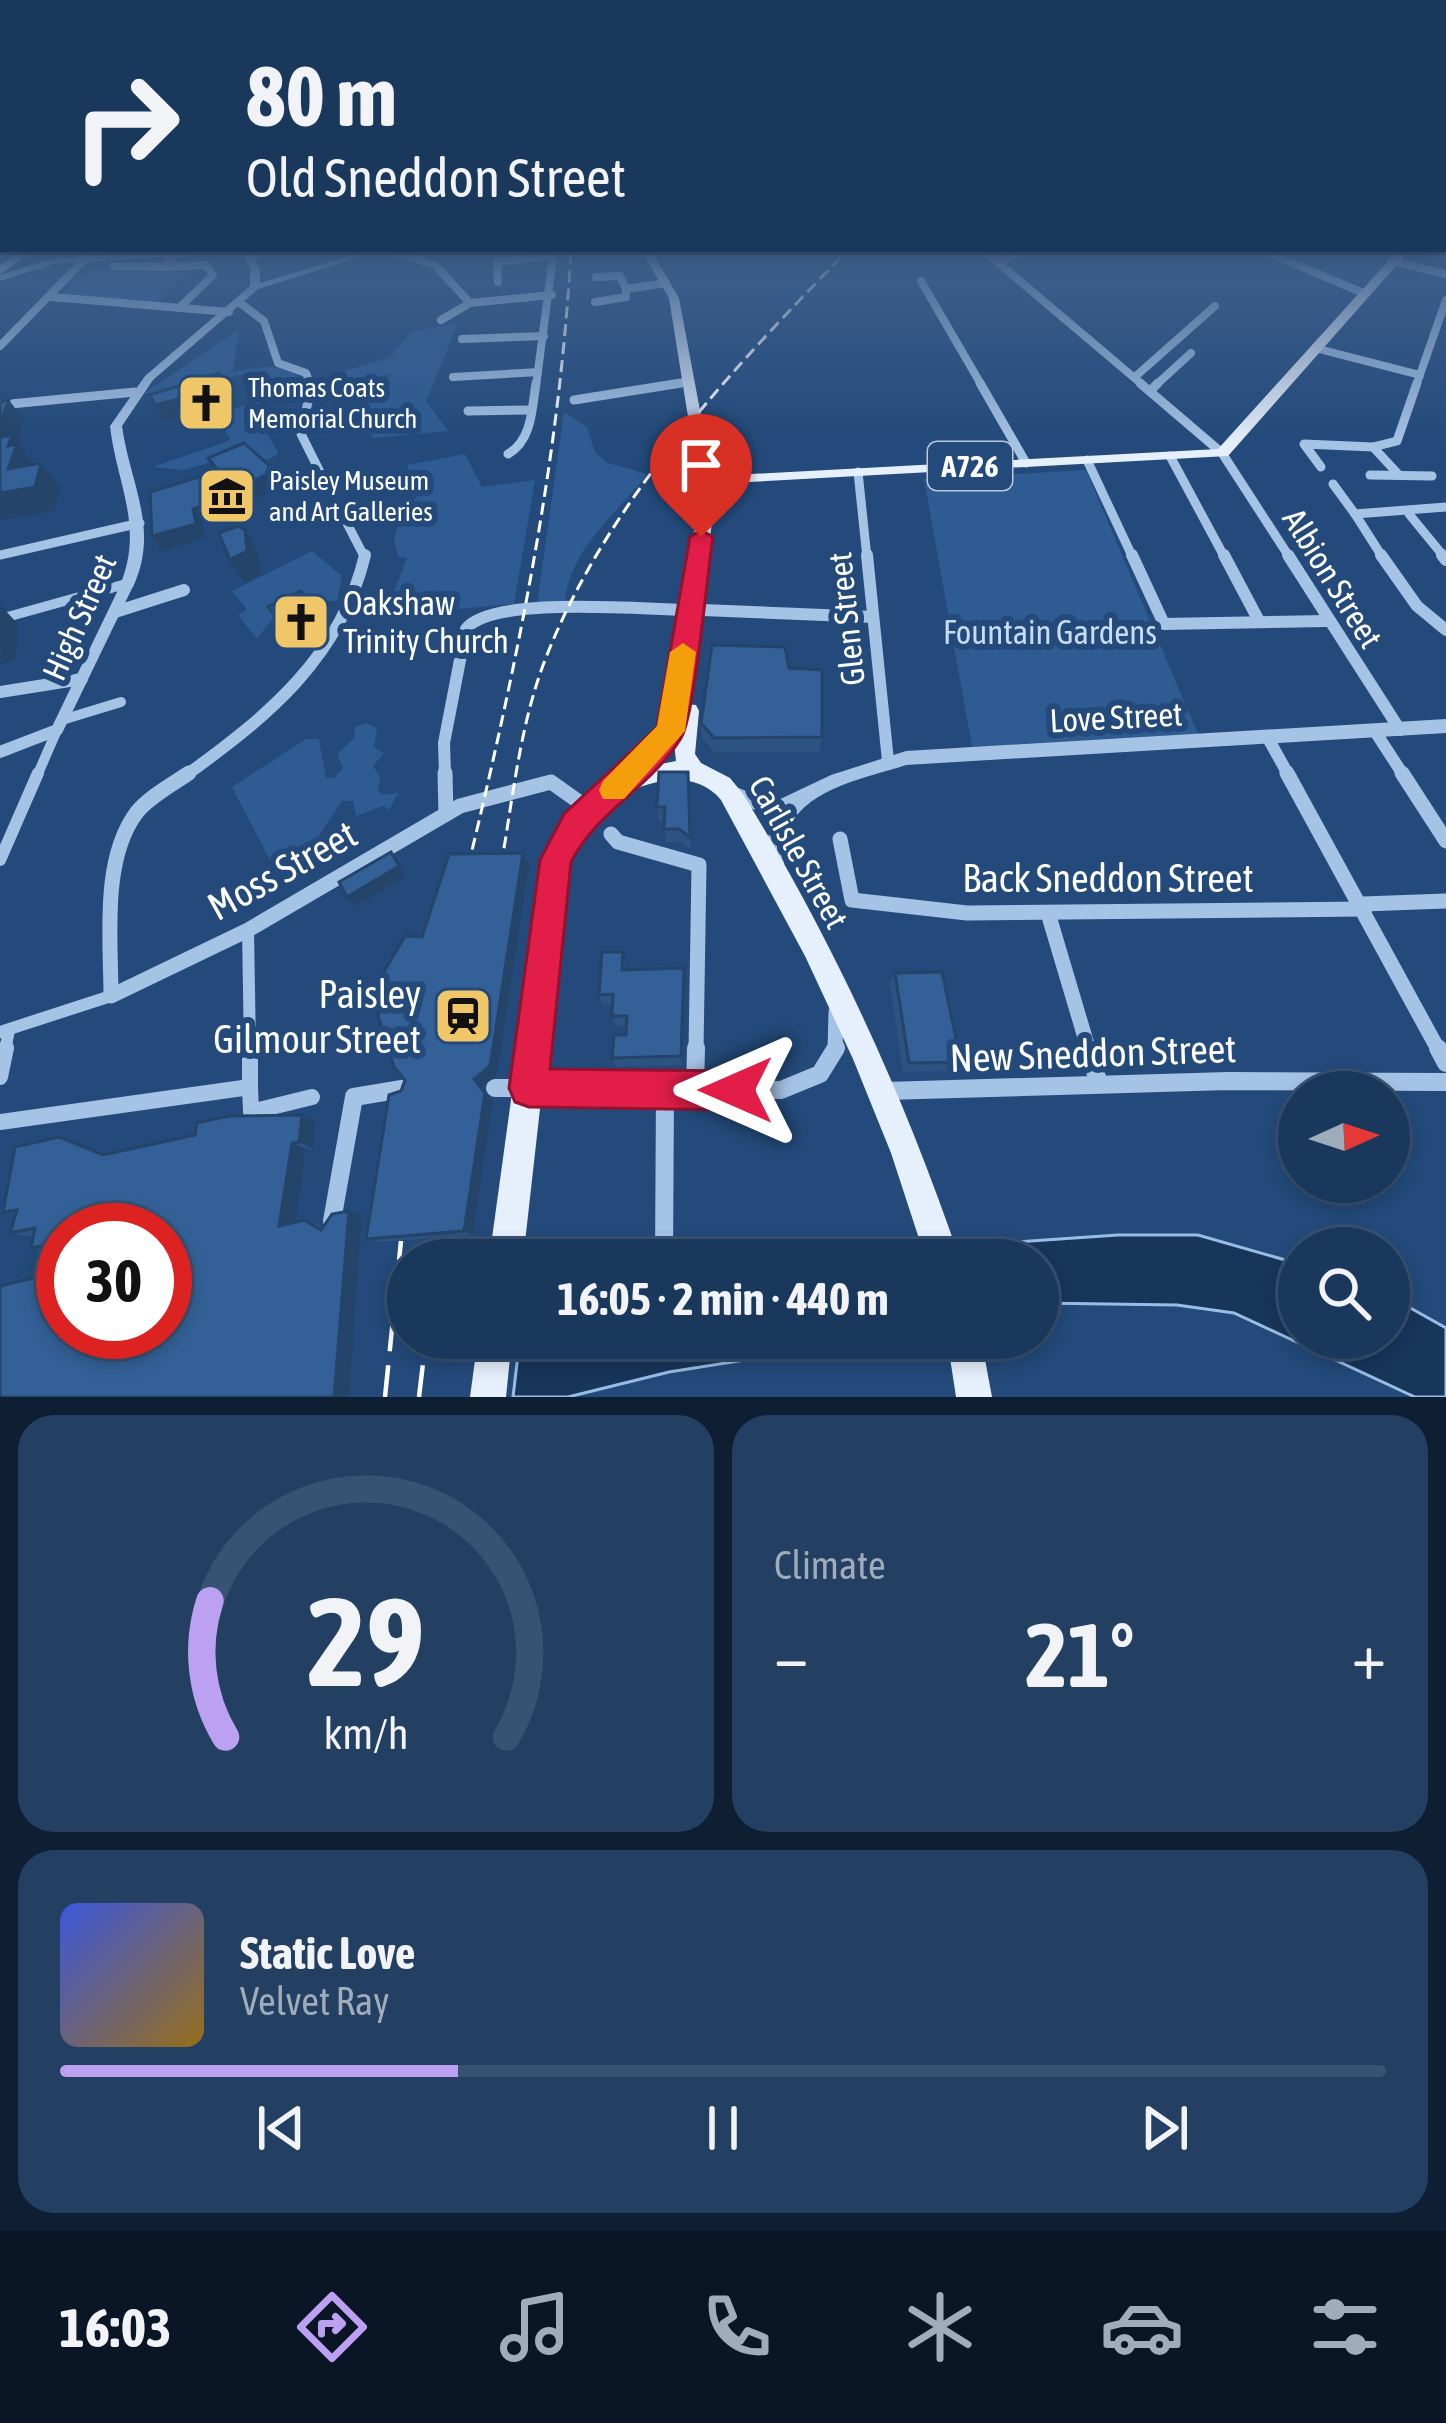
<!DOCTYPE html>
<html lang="en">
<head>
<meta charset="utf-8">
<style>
  body { margin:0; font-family:"Asap Condensed",sans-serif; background:#233f62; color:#f1f3f6; height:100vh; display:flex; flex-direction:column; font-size:45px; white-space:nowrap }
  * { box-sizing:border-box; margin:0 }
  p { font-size:39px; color:#9facbb }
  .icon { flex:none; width:66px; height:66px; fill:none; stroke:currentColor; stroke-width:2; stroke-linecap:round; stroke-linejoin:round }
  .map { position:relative; height:1397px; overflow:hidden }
  .drawer { display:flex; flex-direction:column; gap:18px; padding:18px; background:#0e1f33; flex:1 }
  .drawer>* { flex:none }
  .guide { position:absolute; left:0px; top:0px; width:1446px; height:252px; box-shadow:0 6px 18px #0003,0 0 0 3px #385272; background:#1a385c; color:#f1f3f6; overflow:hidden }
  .needle { width:78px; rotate:87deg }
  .buttons { position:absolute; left:1278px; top:1071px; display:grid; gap:24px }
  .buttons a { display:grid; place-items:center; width:132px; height:132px; border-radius:50%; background:#1a385c; box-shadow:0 6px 18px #0003,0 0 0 3px #385272; font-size:60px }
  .speed { position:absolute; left:36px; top:1203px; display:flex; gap:24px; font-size:60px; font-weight:700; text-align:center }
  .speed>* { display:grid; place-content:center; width:156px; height:156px; border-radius:50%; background:#1a385c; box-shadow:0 6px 18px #0003,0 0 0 3px #385272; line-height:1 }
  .speed .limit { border:18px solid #d22; background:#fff; color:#111 }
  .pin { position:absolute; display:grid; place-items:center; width:102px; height:102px; color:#fff; margin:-123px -51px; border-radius:50% 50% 50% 0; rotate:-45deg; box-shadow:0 0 12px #0007 }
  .pin .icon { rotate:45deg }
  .me { position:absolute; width:132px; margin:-66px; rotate:270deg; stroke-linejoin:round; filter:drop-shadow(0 0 9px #0008) }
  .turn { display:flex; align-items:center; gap:42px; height:252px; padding:0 48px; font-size:54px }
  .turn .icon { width:156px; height:156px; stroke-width:2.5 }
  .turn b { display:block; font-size:84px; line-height:102px }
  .big { font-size:90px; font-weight:700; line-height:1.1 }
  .drawer .widget { flex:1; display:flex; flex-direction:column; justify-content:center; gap:18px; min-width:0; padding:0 42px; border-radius:36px; background:#233f62 }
  .drawer .dial { align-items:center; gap:0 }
  .dial svg { height:312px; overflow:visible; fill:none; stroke:#385272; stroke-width:7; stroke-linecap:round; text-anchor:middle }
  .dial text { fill:#f1f3f6; stroke:none }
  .song { display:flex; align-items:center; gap:36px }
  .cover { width:144px; height:144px; border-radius:18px; background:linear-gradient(135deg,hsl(230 70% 55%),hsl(40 70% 35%)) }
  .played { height:12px; border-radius:6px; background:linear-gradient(90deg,#bca0f2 30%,#385272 30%) }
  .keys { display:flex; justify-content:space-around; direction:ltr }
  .heat { display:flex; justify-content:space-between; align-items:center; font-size:66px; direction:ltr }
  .drawer .tiles { flex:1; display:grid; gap:18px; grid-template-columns:1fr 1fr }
  .widget:last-child { grid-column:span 2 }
  .trip { position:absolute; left:387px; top:1239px; width:672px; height:120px; border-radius:60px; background:#1a385c; box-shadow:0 6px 18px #0003,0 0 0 3px #385272; font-weight:700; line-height:120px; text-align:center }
  .dock { display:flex; height:192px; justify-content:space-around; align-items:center; background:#0a1625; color:#9facbb }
  .dock .icon { width:84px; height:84px }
  .dock .on { color:#bca0f2 }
  .dock b { font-size:54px; color:#f1f3f6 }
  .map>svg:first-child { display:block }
</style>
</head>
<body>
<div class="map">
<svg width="1446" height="1397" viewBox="0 0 1446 1397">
  <rect width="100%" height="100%" fill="#234a7a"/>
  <!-- green -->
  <g fill="#2d5b92">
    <path d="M95,266L187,272L157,302L61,294Z"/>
    <path d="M458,323L426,401L448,431L373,438L356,398L376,392L391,374L348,381L346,370L389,358L411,332Z"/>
    <path d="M239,329L233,372C258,367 293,359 307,388L267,398L246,416L261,423L279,454L267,460L248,451L184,470L153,467L231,440L216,415L254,402L241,375L143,394Z"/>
    <path d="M564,412L587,427L595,452L608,463L647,474C618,513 567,551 565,605L537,604Z"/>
    <path d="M465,454L482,487L535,480L514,604L395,615L390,602L407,558L398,557L394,538L404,501L417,498L407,465Z"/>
    <path d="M1086,470L1198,734L972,747L924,479Z"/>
    <path d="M312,551L342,576L337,601C293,599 280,606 257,639L238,615L247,609L232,591Z"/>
    <path d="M367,723L377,728L374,747L384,753L373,766L380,777L378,788L381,795L398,793L389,810L383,806L356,816L353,801H342L310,849L276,872L232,787L306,739H319L326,778H334L343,768L337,754L354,738L355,727Z"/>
  </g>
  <!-- water -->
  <g fill="#18355a" stroke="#99bee6" stroke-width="3">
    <path d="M1118,1235H1198L1299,1264V1338H1389V1296L1446,1328V1397H1415L1234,1313L1177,1305L1038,1303V1260H899L946,1247Z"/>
    <path d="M520,1338H885L669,1372L568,1397H513Z"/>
  </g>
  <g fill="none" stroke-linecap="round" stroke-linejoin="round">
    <!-- pedestrian-far2 -->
    <g stroke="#a5c3e5" stroke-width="10">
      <path d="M62,720L121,702"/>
      <path d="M37,776L57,730"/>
    </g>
    <!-- pedestrian-far1 -->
    <g stroke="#a5c3e5" stroke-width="12">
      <path d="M0,860L38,773"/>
      <path d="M248,930L250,1051"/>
      <path d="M0,1032L111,996"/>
      <path d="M5,1051L9,1030"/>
    </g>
    <!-- pedestrian -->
    <g stroke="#a5c3e5" stroke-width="16">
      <path d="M250,1048V1087"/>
      <path d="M0,1077L6,1048"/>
      <path d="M0,1122L250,1087L251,1112L312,1097"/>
    </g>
    <!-- minor-far4 -->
    <g stroke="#a5c3e5" stroke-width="8">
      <path d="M382,249L435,265L470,303L441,320"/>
      <path d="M982,249L1144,386"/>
      <path d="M1260,249L1363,293"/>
      <path d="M174,254L166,267L206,265L213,275L179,308"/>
      <path d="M252,259L264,249"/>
      <path d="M1392,261L1446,274"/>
      <path d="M998,262L1027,249"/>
      <path d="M114,266L166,267"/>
      <path d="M596,277L620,276L626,289"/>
      <path d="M921,281L982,386"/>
      <path d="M498,282L497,262L554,256"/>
      <path d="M52,297L229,312"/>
      <path d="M595,302L626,297V289L666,283"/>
      <path d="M240,303L264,321L278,363L306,373L311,386"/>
      <path d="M470,303L552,295"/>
      <path d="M462,339L544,336"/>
      <path d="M0,346L85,259"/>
      <path d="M1315,348L1420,375"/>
      <path d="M1136,376L1215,306"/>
      <path d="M453,377L538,372"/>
      <path d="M536,386L554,249"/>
      <path d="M662,386L689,382"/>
      <path d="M1155,386L1191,353"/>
      <path d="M1416,386L1446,300"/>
    </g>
    <!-- minor-far3 -->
    <g stroke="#a5c3e5" stroke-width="9">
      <path d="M312,383L301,434L322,476"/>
      <path d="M980,383L1026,463"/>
      <path d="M1140,383L1222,453L1290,558"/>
      <path d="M1152,389L1158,383"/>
      <path d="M574,400L681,383"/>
      <path d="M0,405L135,392"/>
      <path d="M468,411L531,410"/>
      <path d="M1373,447L1397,441L1417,383"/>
      <path d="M508,454C532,440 532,409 536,383"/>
      <path d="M1170,456L1225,558"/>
      <path d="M1087,460L1133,558"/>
      <path d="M1321,467L1304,444L1373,447L1399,475"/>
      <path d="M858,472L867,558"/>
      <path d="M1370,475L1432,476"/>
      <path d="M325,481L365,558"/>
      <path d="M1333,484L1355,514"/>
      <path d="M1409,514L1445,558"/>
      <path d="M0,555L140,523"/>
      <path d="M1383,558L1355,514L1446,507"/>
    </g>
    <!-- minor-far2 -->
    <g stroke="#a5c3e5" stroke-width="12">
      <path d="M867,555L888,761"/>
      <path d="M1132,555L1164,624L1326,621"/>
      <path d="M1224,555L1259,621"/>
      <path d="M1288,555L1400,730"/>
      <path d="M1381,555L1417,606L1446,630"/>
      <path d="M1442,555L1446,560"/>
      <path d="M703,610L873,617"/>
      <path d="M115,612L184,590"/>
      <path d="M0,692L82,679"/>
      <path d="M1376,733L1404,776"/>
      <path d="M1269,740L1289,776"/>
      <path d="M0,752L57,730L128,583"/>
      <path d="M185,776C267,717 341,657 365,555"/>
      <path d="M445,776L444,743L466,629C491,595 645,610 690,610"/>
    </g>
    <!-- minor-far1 -->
    <g stroke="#a5c3e5" stroke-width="15">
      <path d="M189,773C173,784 149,797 137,812C101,859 111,941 111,996L248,930L460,806L551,782L589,809"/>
      <path d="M445,773L446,814"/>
      <path d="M1287,773L1439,1051"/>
      <path d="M1402,773L1446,841"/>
      <path d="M611,834L618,842L699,865L696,1051"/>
      <path d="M840,839L852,900L967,913L1365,909"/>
      <path d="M1363,904L1446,901"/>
      <path d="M1048,913L1089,1051"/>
      <path d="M835,1051L836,1012"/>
    </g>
    <!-- minor -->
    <g stroke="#a5c3e5" stroke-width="18">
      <path d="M1088,1048L1099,1084"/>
      <path d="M1438,1048L1446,1063"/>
      <path d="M495,1088L781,1090L820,1074L836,1048"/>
      <path d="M695,1090L696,1048"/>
      <path d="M885,1091L1228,1081L1446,1082"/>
      <path d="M332,1221L354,1097L402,1089"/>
      <path d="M664,1260L665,1090"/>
    </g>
    <!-- tertiary -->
    <g fill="#a5c3e5" fill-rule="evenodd">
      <path d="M214,249H247L260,268V283L373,249H386L258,289L153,380L122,426C130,484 160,529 133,587L0,624V614L122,580C143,524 116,481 110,426L145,376L250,286V268L241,253L54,264L0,281V275L53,258Z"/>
      <path d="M1446,719V733L906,765C867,778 810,787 790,826C784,840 787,859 782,873L775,876L768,873C763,858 767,832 775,818L725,798L722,793L725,788L731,785L774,802L831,775L906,751Z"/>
    </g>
    <!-- secondary -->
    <path fill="#cfdff4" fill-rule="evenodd" d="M640,249H650L679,298L707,448L724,479L722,482H712L693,448L669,298Z"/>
    <!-- primary -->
    <g fill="#e6effc" fill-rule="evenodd">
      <path d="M24,249H38L0,274V265Z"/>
      <path d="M1399,249H1411L1228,456L711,484L714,510L685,704L696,705L699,711L695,754L701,763L730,778L743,794C833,941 905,1097 960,1260H926L891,1153L853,1059L805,956L721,800C696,770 655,779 624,794C601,806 579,838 568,860L523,1260H489L544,860L570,815L635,758L660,729L698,510L696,477L1218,449ZM674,742L676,761L656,765Z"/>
      <path d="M478,1338H512L506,1397H470Z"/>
      <path d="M947,1338H981L992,1397H956Z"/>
    </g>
    <!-- rail-far1 -->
    <g stroke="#fff" stroke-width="3" stroke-dasharray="12 6" stroke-linecap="butt">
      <path d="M501,866C513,797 520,725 545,660C606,502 733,368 849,249"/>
      <path d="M468,867C517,664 560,458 571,249"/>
    </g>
    <!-- rail -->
    <g stroke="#fff" stroke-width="4.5" stroke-dasharray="32 14" stroke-linecap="butt">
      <path d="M448,1260L451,1237"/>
      <path d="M385,1397L401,1241"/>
      <path d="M419,1397L426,1338"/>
    </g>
  </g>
  <!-- wall -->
  <g fill="#2c5382">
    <path d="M789,668L822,737L819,752H714L702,737L701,723Z"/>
    <path d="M688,772L691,850L681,842H666L664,821H659L657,807Z"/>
    <path d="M523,853L529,866L497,1075L482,1087L493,1101L473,1235L379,1242L366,1239L405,1080L422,937Z"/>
    <path d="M623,952L625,970L685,979L682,1065L616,1067L612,1058L626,1035V1026H615L612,1016L613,1005H602L599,995Z"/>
    <path d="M895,973L961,1062L953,1071L903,1072L890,984Z"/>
    <path d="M316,1122L313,1149H306L296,1222L319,1224L323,1227L349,1211L362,1215L349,1397L37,1277L44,1250L31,1248L33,1237L10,1233L15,1214L3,1212L82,1144L107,1154Z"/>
  </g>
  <!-- shaded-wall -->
  <g fill="#24446a">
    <path d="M226,387L234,402L164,421L155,405Z"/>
    <path d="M9,400L24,420L17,442L35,467L41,463L60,487L54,511L0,520V493L8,469L0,452V423Z"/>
    <path d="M275,471L283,485L202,523L206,538L162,551L152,536L193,509Z"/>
    <path d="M245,530L258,554L261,574L245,583L230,560Z"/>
    <path d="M3,608L18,624L16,659L0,664Z"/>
    <path d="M319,613L325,625L294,641L287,630Z"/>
    <path d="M391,852L406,876L355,906L347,897Z"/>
    <path d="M523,853L529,866L497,1075L482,1087L493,1101L473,1235L464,1231L474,1079Z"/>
    <path d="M684,968L685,979L682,1065L681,1056Z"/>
    <path d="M302,1115L316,1122L313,1149L299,1142Z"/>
    <path d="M59,1137L82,1144L124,1161L103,1155Z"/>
    <path d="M292,1143L306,1149L295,1229L279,1226Z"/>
    <path d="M349,1211L362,1215L349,1397H334Z"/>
  </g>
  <!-- building -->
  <g fill="#336197" stroke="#24446a" stroke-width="3" fill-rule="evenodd">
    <path d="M219,373L226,387L155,405L150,395Z"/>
    <path d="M9,400L0,423V402Z"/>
    <path d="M12,435L8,446L17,444L8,469L41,463L35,487L0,493V437Z"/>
    <path d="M244,443L275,471L193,509L196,524L152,536L150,492L219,471L208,458Z"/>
    <path d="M238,526L245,530L247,551L230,560L219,533Z"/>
    <path d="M301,591L319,613L287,630L268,607Z"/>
    <path d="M3,608L0,643V609Z"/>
    <path d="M712,645L785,647L789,668L822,670V737L714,738L701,723Z"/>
    <path d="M659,772H688L690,837L679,829H664L665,807H657Z"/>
    <path d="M391,852L399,866L347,897L339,882Z"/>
    <path d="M523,853L490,1066L474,1079L485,1093L464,1231L366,1239L389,1095L401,1091L405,1080L394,1067L378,1016L385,970L405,936L422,937L449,854Z"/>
    <path d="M602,952H623L622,970L684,968L681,1056L612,1058L614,1035H626L627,1016H612L613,994L599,995Z"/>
    <path d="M942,972L961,1062L909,1063L895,973Z"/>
    <path d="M302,1115L299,1142L292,1143L279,1226L304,1220L321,1230L332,1214L349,1211L334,1397H0V1286L37,1277L45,1245L31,1248L35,1228L10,1233L17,1210L3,1212L15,1147L59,1137L103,1155L195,1135L197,1123L229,1116ZM63,1230H165V1332H63Z"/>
  </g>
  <!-- sky -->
  <linearGradient id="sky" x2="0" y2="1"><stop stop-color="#132943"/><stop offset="0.56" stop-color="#3f608d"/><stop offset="1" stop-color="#3f608d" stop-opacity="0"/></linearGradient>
  <rect width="1446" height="444" fill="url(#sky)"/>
  <!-- route -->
  <path fill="#e11d48" stroke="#92132f" stroke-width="3" d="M701,530L713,537C707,574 695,715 681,738C651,787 597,811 571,862L550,1069L736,1071L750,1077L755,1090L750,1104L736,1110L529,1107L515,1102L509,1088L540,860L564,814L657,727L690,537Z"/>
  <!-- slow -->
  <path fill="#f59e0b" d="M683,643L696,652L685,731L624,799H603L599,790L603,781L657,726L670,652Z"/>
  <!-- icons -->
  <defs>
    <g id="church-square" transform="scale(3)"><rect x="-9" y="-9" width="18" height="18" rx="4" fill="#f0c768" stroke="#234a7a"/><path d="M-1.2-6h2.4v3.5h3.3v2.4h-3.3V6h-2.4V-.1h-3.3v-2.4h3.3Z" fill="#111"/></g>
    <g id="museum-square" transform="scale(3)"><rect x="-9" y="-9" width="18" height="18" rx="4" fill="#f0c768" stroke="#234a7a"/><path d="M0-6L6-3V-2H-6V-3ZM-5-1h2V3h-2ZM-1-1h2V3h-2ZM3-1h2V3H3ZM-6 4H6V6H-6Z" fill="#111"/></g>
    <g id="station-square" transform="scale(3)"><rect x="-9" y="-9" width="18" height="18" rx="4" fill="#f0c768" stroke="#234a7a"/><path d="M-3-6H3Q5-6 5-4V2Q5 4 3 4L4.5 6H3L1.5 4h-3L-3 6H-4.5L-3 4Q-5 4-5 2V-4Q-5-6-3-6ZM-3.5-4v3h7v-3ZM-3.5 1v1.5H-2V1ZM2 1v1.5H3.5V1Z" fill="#111"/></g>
  </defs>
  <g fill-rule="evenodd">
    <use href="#church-square" x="206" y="403"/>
    <use href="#museum-square" x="227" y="496"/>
    <use href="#church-square" x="301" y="622"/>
    <use href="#station-square" x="463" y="1016"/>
  </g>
  <g text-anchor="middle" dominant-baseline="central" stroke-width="12" stroke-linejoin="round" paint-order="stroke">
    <!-- far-poi labels -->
    <g font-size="27" fill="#fff" stroke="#234a7a" text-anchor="start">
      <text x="248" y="387">Thomas Coats<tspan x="248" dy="31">Memorial Church</tspan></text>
      <text x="269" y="480">Paisley Museum<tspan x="269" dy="31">and Art Galleries</tspan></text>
    </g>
    <!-- shield labels -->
    <rect fill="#234a7a" stroke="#bdc9d7" stroke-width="3" x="928" y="442" width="84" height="48" rx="9"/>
    <g font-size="30" font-weight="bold" fill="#fff">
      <text x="970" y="466">A726</text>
    </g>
    <!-- street labels -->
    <g font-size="33" fill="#fff" stroke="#234a7a">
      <text transform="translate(1333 578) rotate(58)">Albion Street</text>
      <text transform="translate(79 617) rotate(-66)">High Street</text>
      <text transform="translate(846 619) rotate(-96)">Glen Street</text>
      <text transform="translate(1116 717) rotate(-3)">Love Street</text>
      <text transform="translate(799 852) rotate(61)">Carlisle Street</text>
    </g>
    <!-- poi labels -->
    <g font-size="33" fill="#fff" stroke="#234a7a" text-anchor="start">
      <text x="343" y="603">Oakshaw<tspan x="343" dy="38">Trinity Church</tspan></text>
    </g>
    <!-- park labels -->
    <g font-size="33" fill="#c8dcf4" stroke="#234a7a">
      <text x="1050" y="632">Fountain Gardens</text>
    </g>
    <!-- near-street labels -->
    <g font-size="39" fill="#fff" stroke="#234a7a">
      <text transform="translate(282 870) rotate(-29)">Moss Street</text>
      <text x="1108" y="878">Back Sneddon Street</text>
      <text transform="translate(1093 1053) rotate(-2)">New Sneddon Street</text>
    </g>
    <!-- near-poi labels -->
    <g font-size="39" fill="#fff" stroke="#234a7a" text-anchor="end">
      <text x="421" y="994">Paisley<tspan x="421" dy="45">Gilmour Street</tspan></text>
    </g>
  </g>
</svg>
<div class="buttons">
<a><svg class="needle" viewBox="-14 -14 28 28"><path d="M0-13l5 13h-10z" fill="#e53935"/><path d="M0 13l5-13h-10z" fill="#9facbb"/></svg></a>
<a><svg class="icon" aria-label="search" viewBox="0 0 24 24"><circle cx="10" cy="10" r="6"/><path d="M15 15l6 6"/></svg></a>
</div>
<div class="speed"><div class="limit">30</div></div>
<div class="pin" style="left:701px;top:537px;background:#d93025"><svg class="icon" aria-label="arrive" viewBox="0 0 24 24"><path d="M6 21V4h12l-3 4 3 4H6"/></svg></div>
<svg class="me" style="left:736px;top:1090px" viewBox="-20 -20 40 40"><path d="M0-17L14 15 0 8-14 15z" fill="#e11d48" stroke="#fff" stroke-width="4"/></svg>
<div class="trip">16:05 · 2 min · 440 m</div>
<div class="guide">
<div class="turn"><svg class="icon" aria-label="right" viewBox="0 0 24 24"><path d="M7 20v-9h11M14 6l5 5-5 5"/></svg><div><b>80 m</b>Old Sneddon Street</div></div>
</div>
</div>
<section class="drawer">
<div class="tiles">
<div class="widget dial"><svg viewBox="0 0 100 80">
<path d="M14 69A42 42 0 1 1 86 69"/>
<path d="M14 69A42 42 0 0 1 10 34" stroke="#bca0f2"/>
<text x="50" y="56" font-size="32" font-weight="700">29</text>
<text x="50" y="72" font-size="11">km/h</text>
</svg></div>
<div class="widget"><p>Climate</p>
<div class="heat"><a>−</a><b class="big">21°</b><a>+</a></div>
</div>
<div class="widget">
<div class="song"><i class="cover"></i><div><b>Static Love</b><p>Velvet Ray</p></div></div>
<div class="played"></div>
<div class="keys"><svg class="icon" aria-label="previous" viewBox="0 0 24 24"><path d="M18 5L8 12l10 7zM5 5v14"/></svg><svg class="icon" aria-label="pause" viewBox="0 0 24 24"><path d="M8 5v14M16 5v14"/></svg><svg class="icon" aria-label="next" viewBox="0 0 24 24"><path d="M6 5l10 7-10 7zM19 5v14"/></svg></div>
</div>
</div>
</section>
<nav class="dock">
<b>16:03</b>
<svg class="icon on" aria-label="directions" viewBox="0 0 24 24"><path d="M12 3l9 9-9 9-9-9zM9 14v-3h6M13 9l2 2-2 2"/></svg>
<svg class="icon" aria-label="music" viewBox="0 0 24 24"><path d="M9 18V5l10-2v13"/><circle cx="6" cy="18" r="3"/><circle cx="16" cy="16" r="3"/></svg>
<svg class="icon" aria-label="phone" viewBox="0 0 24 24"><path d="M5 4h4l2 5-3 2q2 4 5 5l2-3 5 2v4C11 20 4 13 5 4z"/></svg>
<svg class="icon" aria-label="climate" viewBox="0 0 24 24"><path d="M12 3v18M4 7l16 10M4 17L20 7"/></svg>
<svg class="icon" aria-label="car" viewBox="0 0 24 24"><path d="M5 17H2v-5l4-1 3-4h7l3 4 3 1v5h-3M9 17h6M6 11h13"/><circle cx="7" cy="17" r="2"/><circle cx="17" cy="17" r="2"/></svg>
<svg class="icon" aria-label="filters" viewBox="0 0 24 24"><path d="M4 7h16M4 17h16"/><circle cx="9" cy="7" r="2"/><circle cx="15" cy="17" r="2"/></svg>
</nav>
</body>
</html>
